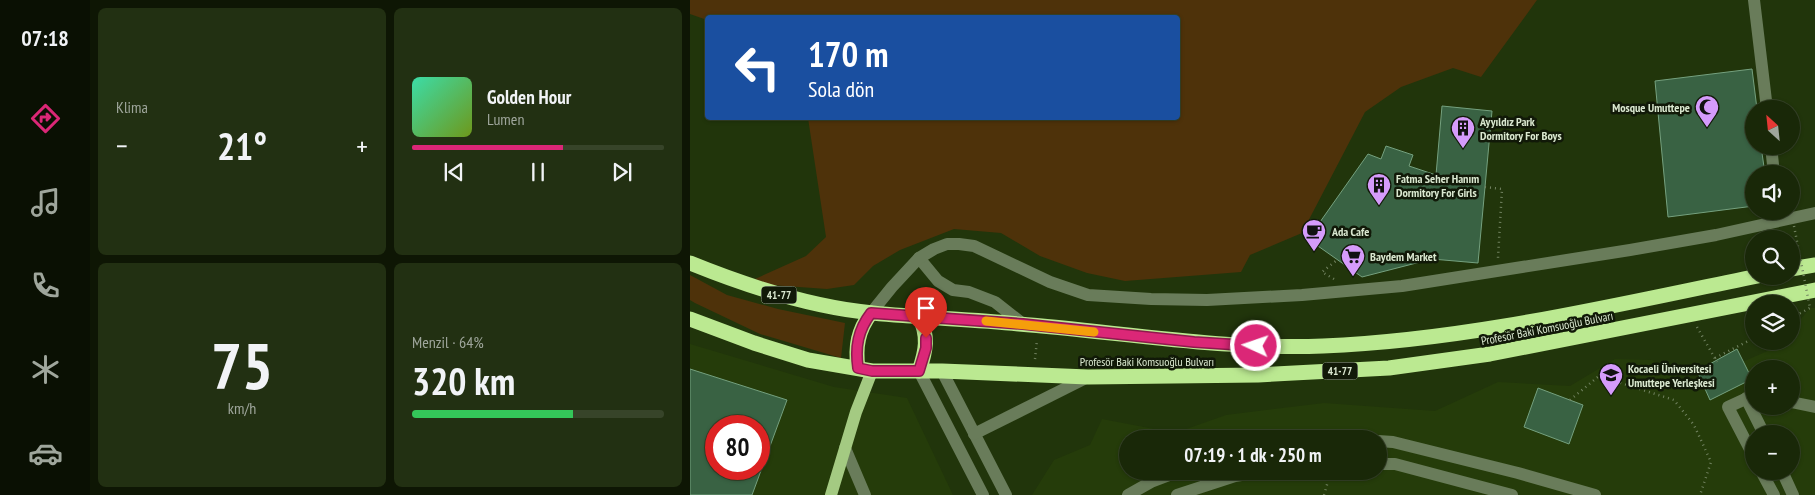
<!DOCTYPE html>
<html lang="tr">
<head>
<meta charset="utf-8">
<style>
  body { margin:0; font-family:"PT Sans Narrow",sans-serif; background:#223012; color:#f1f3f6; height:100vh; display:flex; flex-direction:column; font-size:19px; white-space:nowrap }
  * { box-sizing:border-box; margin:0 }
  p { font-size:16px; color:#9fa69c }
  .icon { flex:none; width:28px; height:28px; fill:none; stroke:currentColor; stroke-width:2; stroke-linecap:round; stroke-linejoin:round }
  .map { position:relative; flex:1; overflow:hidden }
  .sheet { display:flex; flex-direction:column; gap:8px; padding:8px; background:#0e1604; width:600px }
  .sheet>* { flex:none }
  .hud { position:absolute; left:15px; top:15px; width:475px; height:105px; border-radius:5px; box-shadow:0 1px 4px #0004,0 0 0 1px #374429; background:#1a4fa0; color:#fff; overflow:hidden }
  .needle { width:32px; rotate:333deg }
  .tools { position:absolute; left:1055px; top:100px; display:grid; gap:10px }
  .tools a { display:grid; place-items:center; width:55px; height:55px; border-radius:50%; background:#192808; box-shadow:0 1px 4px #0004,0 0 0 1px #374429; font-size:25px }
  .speed { position:absolute; left:15px; top:415px; display:flex; gap:10px; font-size:25px; font-weight:700; text-align:center }
  .speed>* { display:grid; place-content:center; width:65px; height:65px; border-radius:50%; background:#192808; box-shadow:0 1px 4px #0004,0 0 0 1px #374429; line-height:1 }
  .speed .limit { border:8px solid #d22; background:#fff; color:#111 }
  .pin { position:absolute; display:grid; place-items:center; width:42px; height:42px; color:#fff; margin:-51px -21px; border-radius:50% 50% 50% 0; rotate:-45deg; box-shadow:0 0 5px #0007 }
  .pin .icon { rotate:45deg }
  .me { position:absolute; width:55px; margin:-28px; rotate:273deg; stroke-linejoin:round; filter:drop-shadow(0 0 4px #0008) }
  .turn { display:flex; align-items:center; gap:18px; height:105px; padding:0 20px; font-size:22px }
  .turn .icon { width:65px; height:65px; stroke-width:2.5 }
  .turn b { display:block; font-size:35px; line-height:42px }
  .big { font-size:38px; font-weight:700; line-height:1.1 }
  .sheet .widget { flex:1; display:flex; flex-direction:column; justify-content:center; gap:8px; min-width:0; padding:0 18px; border-radius:8px; background:#223012 }
  .sheet .dial { align-items:center; gap:0 }
  .dial b { font-size:65px; line-height:1 }
  .song { display:flex; align-items:center; gap:15px }
  .cover { width:60px; height:60px; border-radius:8px; background:linear-gradient(135deg,hsl(160 70% 55%),hsl(80 70% 35%)) }
  .played { height:5px; border-radius:2px; background:linear-gradient(90deg,#db2777 60%,#374429 60%) }
  .keys { display:flex; justify-content:space-around; direction:ltr }
  .heat { display:flex; justify-content:space-between; align-items:center; font-size:28px; direction:ltr }
  .charge { height:8px; border-radius:4px; background:linear-gradient(90deg,#34c759 64%,#374429 0) }
  .sheet .tiles { flex:1; display:grid; gap:8px; grid-template-columns:repeat(2,1fr) }
  .trip { position:absolute; left:429px; top:430px; width:268px; height:50px; border-radius:25px; background:#192808; box-shadow:0 1px 4px #0004,0 0 0 1px #374429; font-weight:700; line-height:50px; text-align:center }
  main { display:flex; flex:1; min-height:0 }
  .tab-bar { display:flex; flex-direction:column; width:90px; justify-content:space-around; align-items:center; background:#0a1003; color:#9fa69c }
  .tab-bar .icon { width:35px; height:35px }
  .tab-bar .on { color:#db2777 }
  .tab-bar b { font-size:22px; color:#f1f3f6 }
  .map>svg:first-child { display:block }
</style>
</head>
<body>
<main>
<nav class="tab-bar">
<b>07:18</b>
<svg class="icon on" aria-label="directions" viewBox="0 0 24 24"><path d="M12 3l9 9-9 9-9-9zM9 14v-3h6M13 9l2 2-2 2"/></svg>
<svg class="icon" aria-label="music" viewBox="0 0 24 24"><path d="M9 18V5l10-2v13"/><circle cx="6" cy="18" r="3"/><circle cx="16" cy="16" r="3"/></svg>
<svg class="icon" aria-label="phone" viewBox="0 0 24 24"><path d="M5 4h4l2 5-3 2q2 4 5 5l2-3 5 2v4C11 20 4 13 5 4z"/></svg>
<svg class="icon" aria-label="climate" viewBox="0 0 24 24"><path d="M12 3v18M4 7l16 10M4 17L20 7"/></svg>
<svg class="icon" aria-label="car" viewBox="0 0 24 24"><path d="M5 17H2v-5l4-1 3-4h7l3 4 3 1v5h-3M9 17h6M6 11h13"/><circle cx="7" cy="17" r="2"/><circle cx="17" cy="17" r="2"/></svg>
</nav>
<section class="sheet">
<div class="tiles">
<div class="widget"><p>Klima</p>
<div class="heat"><a>−</a><b class="big">21°</b><a>+</a></div>
</div>
<div class="widget">
<div class="song"><i class="cover"></i><div><b>Golden Hour</b><p>Lumen</p></div></div>
<div class="played"></div>
<div class="keys"><svg class="icon" aria-label="previous" viewBox="0 0 24 24"><path d="M18 5L8 12l10 7zM5 5v14"/></svg><svg class="icon" aria-label="pause" viewBox="0 0 24 24"><path d="M8 5v14M16 5v14"/></svg><svg class="icon" aria-label="next" viewBox="0 0 24 24"><path d="M6 5l10 7-10 7zM19 5v14"/></svg></div>
</div>
<div class="widget dial"><b>75</b><p>km/h</p></div>
<div class="widget"><p>Menzil · 64%</p><b class="big">320 km</b><div class="charge"></div></div>
</div>
</section>
<div class="map">
<svg width="1125" height="495" viewBox="0 0 1125 495">
  <rect width="100%" height="100%" fill="#21350b"/>
  <!-- built -->
  <g fill="#253c0a" fill-rule="evenodd">
    <path d="M1120,308H1125V495H342L364,460L400,445L412,419L485,433L536,415L634,403L745,411L808,382L880,386L925,359L962,360L1004,388L1050,363L1089,346L1093,341H1101V331ZM1064,369H1101V406H1064ZM1064,434H1101V471H1064ZM438,439H688V471H438Z"/>
    <path d="M0,344L144,387L217,398L263,495H0ZM26,426H69V469H26Z"/>
  </g>
  <!-- green -->
  <g fill="#4e320a">
    <path d="M0,0H847L791,77L763,68L711,87L675,112L612,233L560,255L551,272L435,281L397,273L350,256L311,233L264,229L210,250L183,266L164,285L137,289L81,285L65,279L116,256L136,237L118,118H488V18H18L17,20L0,14Z"/>
    <path d="M0,275L37,295L88,309L155,323L151,358L70,334L5,303L0,300Z"/>
  </g>
  <!-- building -->
  <g fill="#396243" stroke="#75a17f" fill-rule="evenodd">
    <path d="M1062,69L1067,109H1064V146H1071L1075,174H1064V206L978,217L965,81Z"/>
    <path d="M752,106L802,111L788,263L742,259L672,277L618,239L678,154L691,159L696,146L723,155L719,166L746,175Z"/>
    <path d="M1047,349L1062,379L1020,400L1007,371Z"/>
    <path d="M0,369L97,400L62,495H0ZM26,426H69V469H26Z"/>
    <path d="M848,388L893,405L879,444L834,427Z"/>
  </g>
  <g fill="none" stroke-linecap="round" stroke-linejoin="round">
    <!-- path -->
    <g stroke="#728361" stroke-width="2.5" stroke-dasharray="1 4" stroke-linecap="butt">
      <path d="M795,187L812,189L808,258"/>
      <path d="M644,279L632,272L647,260"/>
      <path d="M1101,318L1120,308"/>
      <path d="M1007,327L1027,362"/>
      <path d="M1025,358L1064,338"/>
      <path d="M345,359L347,340"/>
      <path d="M880,400L909,376L984,400L1004,425L1021,462L1010,495"/>
      <path d="M634,495L641,471"/>
    </g>
    <!-- minor -->
    <g stroke="#697c5a" stroke-width="12">
      <path d="M1064,0L1077,109"/>
      <path d="M1081,146L1084,174"/>
      <path d="M229,258L248,281L263,290L279,292L305,302L333,324"/>
      <path d="M181,313L202,287L229,258L244,249L257,244H269L284,246L360,282L398,295L461,299L517,300L612,295L712,286L940,250L1026,235L1125,213"/>
      <path d="M229,371L293,495"/>
      <path d="M252,371L316,495"/>
      <path d="M1064,395L1038,407L1064,457"/>
      <path d="M1056,398L1074,434"/>
      <path d="M1101,402L1125,407"/>
      <path d="M284,434L398,377"/>
      <path d="M688,441L703,442L828,473L905,495"/>
      <path d="M155,448L175,495"/>
      <path d="M688,464H705L822,495"/>
      <path d="M1071,471L1084,495"/>
      <path d="M1092,471L1103,495"/>
      <path d="M438,495L461,482L490,471"/>
      <path d="M487,495L545,476L576,471"/>
    </g>
    <!-- major -->
    <path stroke="#a4ca82" stroke-width="12" d="M141,495L166,412L182,371"/>
    <!-- highway -->
    <g stroke="#bbe991" stroke-width="15">
      <path d="M0,263C59,287 120,307 183,313C232,318 281,319 329,324C430,332 531,350 633,346C780,340 924,305 1068,276"/>
      <path d="M1101,269L1125,265"/>
      <path d="M0,319L64,343L118,360L182,371H252L398,377L568,375L699,368L800,354L1125,290"/>
      <path d="M168,368C165,347 168,330 181,313"/>
      <path d="M229,371C236,351 239,336 229,316"/>
    </g>
    <!-- path-bridge -->
    <path stroke="#728361" stroke-width="2.5" stroke-dasharray="1 4" stroke-linecap="butt" d="M1104,226L1120,308"/>
  </g>
  <g fill="none" stroke-linecap="round" stroke-linejoin="round">
    <!-- route casing -->
    <g stroke="#8e194d" stroke-width="12">
      <path id="route" d="M236,338V348L229,371H182L168,368C165,347 168,330 181,313L333,324L504,342L566,346"/>
    </g>
    <!-- route -->
    <use href="#route" stroke="#db2777" stroke-width="9"/>
    <!-- slow -->
    <path stroke="#f59e0b" stroke-width="9" d="M296,321L404,332"/>
  </g>
  <!-- icons -->
  <defs>
    <g id="mosque-pin" transform="scale(1.25)"><path d="M0 17L-7.5 6A9.5 9.5 0 1 1 7.5 6Z" fill="#d59bfb" stroke="#111908"/><path d="M3.5-4.9A6 6 0 1 0 3.5 4.9A5 5 0 1 1 3.5-4.9Z" fill="#111"/></g>
    <g id="building-pin" transform="scale(1.25)"><path d="M0 17L-7.5 6A9.5 9.5 0 1 1 7.5 6Z" fill="#d59bfb" stroke="#111908"/><path d="M-4-6H4V6H1V3H-1V6H-4ZM-2.5-4.3h1.7v1.8h-1.7ZM.8-4.3h1.7v1.8H.8ZM-2.5-1h1.7V.8h-1.7ZM.8-1h1.7V.8H.8Z" fill="#111"/></g>
    <g id="cafe-pin" transform="scale(1.25)"><path d="M0 17L-7.5 6A9.5 9.5 0 1 1 7.5 6Z" fill="#d59bfb" stroke="#111908"/><path d="M-5.5-4.5H6V0H3Q3 3.5 0 3.5H-2.5Q-5.5 3.5-5.5 0ZM3-3.2v2h1.7v-2ZM-6 4.5H4V6H-6Z" fill="#111"/></g>
    <g id="supermarket-pin" transform="scale(1.25)"><path d="M0 17L-7.5 6A9.5 9.5 0 1 1 7.5 6Z" fill="#d59bfb" stroke="#111908"/><path d="M-6-5.5h2.5l.6 2H6L4.5 2H-2.5L-4.4-4H-6ZM-1.5 3.2a1.3 1.3 0 1 0 .1 0ZM3 3.2a1.3 1.3 0 1 0 .1 0Z" fill="#111"/></g>
    <g id="university-pin" transform="scale(1.25)"><path d="M0 17L-7.5 6A9.5 9.5 0 1 1 7.5 6Z" fill="#d59bfb" stroke="#111908"/><path d="M0-5L7-2L0 1L-7-2ZM-4 1L0 2.5L4 1V4Q0 6-4 4Z" fill="#111"/></g>
  </defs>
  <g fill-rule="evenodd">
    <use href="#mosque-pin" x="1017" y="107"/>
    <use href="#building-pin" x="773" y="128"/>
    <use href="#building-pin" x="689" y="185"/>
    <use href="#cafe-pin" x="624" y="231"/>
    <use href="#supermarket-pin" x="663" y="256"/>
    <use href="#university-pin" x="921" y="375"/>
  </g>
  <g text-anchor="middle" dominant-baseline="central" stroke-width="5" stroke-linejoin="round" paint-order="stroke">
    <!-- shield labels -->
    <g fill="#111908" stroke="#9eaa94" stroke-width="1">
      <rect x="71.5" y="286.5" width="35" height="17" rx="4"/>
      <rect x="632.5" y="362.5" width="35" height="17" rx="4"/>
    </g>
    <g font-size="11" font-weight="bold" fill="#dae8d0">
      <text x="89" y="295">41-77</text>
      <text x="650" y="371">41-77</text>
    </g>
    <!-- poi labels -->
    <g font-size="12" font-weight="bold" fill="#dae8d0" stroke="#111908" text-anchor="start">
      <text x="1000" y="107" text-anchor="end">Mosque Umuttepe</text>
      <text x="790" y="121">Ayyıldız Park<tspan x="790" dy="14">Dormitory For Boys</tspan></text>
      <text x="706" y="178">Fatma Seher Hanım<tspan x="706" dy="14">Dormitory For Girls</tspan></text>
      <text x="642" y="231">Ada Cafe</text>
      <text x="680" y="256">Baydem Market</text>
      <text x="938" y="368">Kocaeli Üniversitesi<tspan x="938" dy="14">Umuttepe Yerleşkesi</tspan></text>
    </g>
    <!-- street labels -->
    <g font-size="12" fill="#dae8d0" stroke="#111908">
      <text transform="translate(857 328) rotate(-11)">Profesör Baki Komsuoğlu Bulvarı</text>
      <text x="457" y="361">Profesör Baki Komsuoğlu Bulvarı</text>
    </g>
  </g>
</svg>
<div class="tools">
<a><svg class="needle" viewBox="-14 -14 28 28"><path d="M0-13l5 13h-10z" fill="#e53935"/><path d="M0 13l5-13h-10z" fill="#9fa69c"/></svg></a>
<a><svg class="icon" aria-label="sound" viewBox="0 0 24 24"><path d="M4 9h4l5-4v14l-5-4H4zM17 9q2 3 0 6"/></svg></a>
<a><svg class="icon" aria-label="search" viewBox="0 0 24 24"><circle cx="10" cy="10" r="6"/><path d="M15 15l6 6"/></svg></a>
<a><svg class="icon" aria-label="layers" viewBox="0 0 24 24"><path d="M12 4l9 5-9 5-9-5zM3 14l9 5 9-5"/></svg></a>
<a>+</a>
<a>−</a>
</div>
<div class="speed"><div class="limit">80</div></div>
<div class="pin" style="left:236px;top:338px;background:#d93025"><svg class="icon" aria-label="arrive" viewBox="0 0 24 24"><path d="M6 21V4h12l-3 4 3 4H6"/></svg></div>
<svg class="me" style="left:566px;top:346px" viewBox="-20 -20 40 40"><circle r="17" fill="#db2777" stroke="#fff" stroke-width="3"/><path d="M0-11L8 9 0 5-8 9z" fill="#fff"/></svg>
<div class="trip">07:19 · 1 dk · 250 m</div>
<div class="hud">
<div class="turn"><svg class="icon" aria-label="left" viewBox="0 0 24 24"><path d="M17 20v-9H6M10 6l-5 5 5 5"/></svg><div><b>170 m</b>Sola dön</div></div>
</div>
</div>
</main>
</body>
</html>
